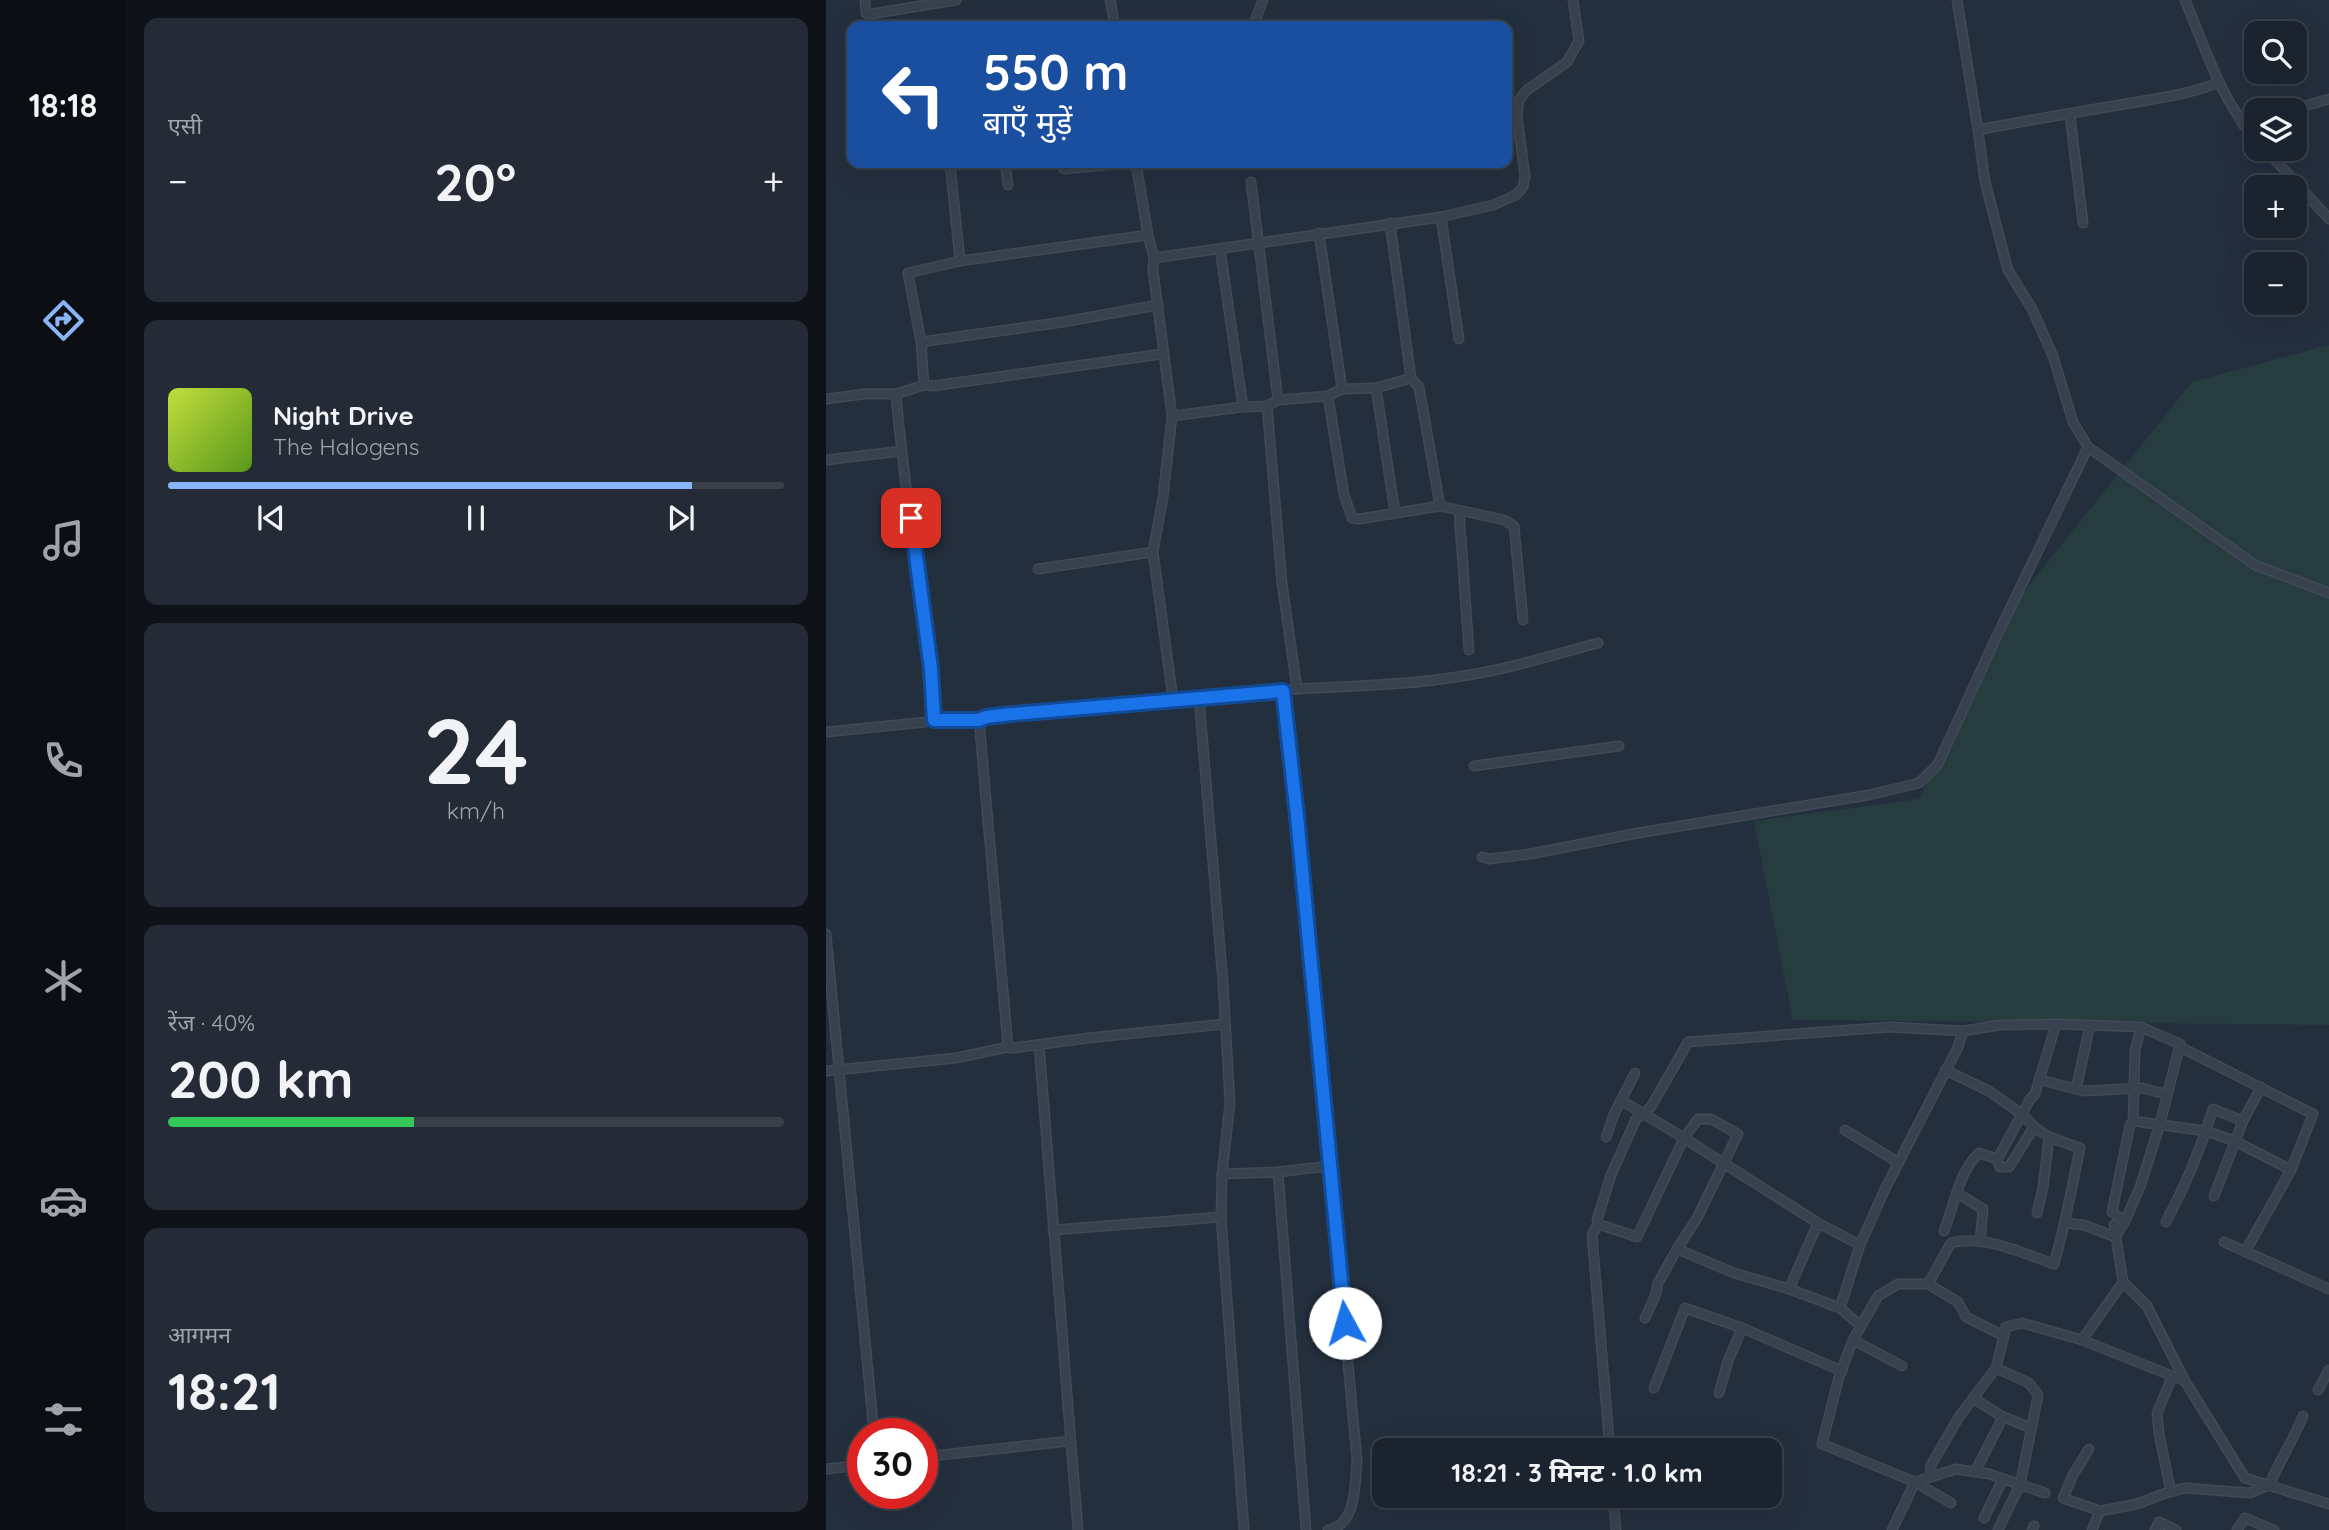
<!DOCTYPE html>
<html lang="hi">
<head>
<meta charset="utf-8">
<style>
  body { margin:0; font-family:Quicksand,"Noto Sans Devanagari",sans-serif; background:#242b36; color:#f1f3f6; height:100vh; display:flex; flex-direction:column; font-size:26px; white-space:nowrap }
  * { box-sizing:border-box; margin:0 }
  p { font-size:23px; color:#a0a4aa }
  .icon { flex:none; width:38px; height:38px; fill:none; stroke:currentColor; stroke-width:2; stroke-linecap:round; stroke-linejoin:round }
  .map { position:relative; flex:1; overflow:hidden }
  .sheet { display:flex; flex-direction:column; gap:18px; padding:18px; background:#0f1319; width:700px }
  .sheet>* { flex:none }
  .hud { position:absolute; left:21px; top:21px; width:665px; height:147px; border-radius:14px; box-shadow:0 7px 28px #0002,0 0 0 2px #39404a; background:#1a4fa0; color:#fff; overflow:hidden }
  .buttons { position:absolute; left:1418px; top:21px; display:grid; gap:14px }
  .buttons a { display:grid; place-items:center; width:63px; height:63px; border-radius:14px; background:#1b232e; box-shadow:0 7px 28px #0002,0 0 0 2px #39404a; font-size:35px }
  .speed { position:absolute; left:21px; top:1418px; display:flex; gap:14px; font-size:35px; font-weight:700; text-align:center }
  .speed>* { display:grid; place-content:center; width:91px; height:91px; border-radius:50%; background:#1b232e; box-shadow:0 7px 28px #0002,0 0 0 2px #39404a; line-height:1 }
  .speed .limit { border:10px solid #d22; background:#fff; color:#111 }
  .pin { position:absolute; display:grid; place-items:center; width:60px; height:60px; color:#fff; margin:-30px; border-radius:14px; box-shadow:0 4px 10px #0006 }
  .me { position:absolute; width:77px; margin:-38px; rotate:354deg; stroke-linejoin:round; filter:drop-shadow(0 0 5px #0008) }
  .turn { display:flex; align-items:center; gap:24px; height:147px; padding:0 21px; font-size:32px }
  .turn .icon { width:91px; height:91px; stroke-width:2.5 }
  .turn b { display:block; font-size:49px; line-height:60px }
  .big { font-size:52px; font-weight:700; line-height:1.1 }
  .sheet .card { flex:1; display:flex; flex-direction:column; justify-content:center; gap:10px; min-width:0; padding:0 24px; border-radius:14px; background:#242b36 }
  .sheet .dial { align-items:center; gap:0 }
  .dial b { font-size:91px; line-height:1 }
  .song { display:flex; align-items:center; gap:21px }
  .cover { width:84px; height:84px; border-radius:10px; background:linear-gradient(135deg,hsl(70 70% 55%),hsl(90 70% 35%)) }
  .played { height:7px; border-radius:4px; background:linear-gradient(90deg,#8ab4f8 85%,#39404a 85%) }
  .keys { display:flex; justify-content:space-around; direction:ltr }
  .heat { display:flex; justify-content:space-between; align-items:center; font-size:38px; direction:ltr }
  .charge { height:10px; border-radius:5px; background:linear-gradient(90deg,#34c759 40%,#39404a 0) }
  .trip { position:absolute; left:546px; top:1438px; width:410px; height:70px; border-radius:14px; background:#1b232e; box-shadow:0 7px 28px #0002,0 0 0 2px #39404a; font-weight:700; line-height:70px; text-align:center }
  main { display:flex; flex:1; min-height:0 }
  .tab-bar { display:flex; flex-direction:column; width:126px; justify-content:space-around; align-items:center; background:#0b0e12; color:#a0a4aa }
  .tab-bar .icon { width:49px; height:49px }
  .tab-bar .selected { color:#8ab4f8 }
  .tab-bar b { font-size:32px; color:#f1f3f6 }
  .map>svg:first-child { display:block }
</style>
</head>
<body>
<main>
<nav class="tab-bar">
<b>18:18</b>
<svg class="icon selected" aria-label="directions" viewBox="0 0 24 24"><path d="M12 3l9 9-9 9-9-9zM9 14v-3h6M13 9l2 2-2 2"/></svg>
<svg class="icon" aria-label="music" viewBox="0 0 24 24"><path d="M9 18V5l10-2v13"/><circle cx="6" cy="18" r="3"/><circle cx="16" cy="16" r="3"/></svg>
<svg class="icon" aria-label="phone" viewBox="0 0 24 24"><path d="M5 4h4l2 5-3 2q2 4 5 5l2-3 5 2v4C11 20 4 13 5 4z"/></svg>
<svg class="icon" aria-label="climate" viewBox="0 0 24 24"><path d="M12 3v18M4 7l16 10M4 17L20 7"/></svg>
<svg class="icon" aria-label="car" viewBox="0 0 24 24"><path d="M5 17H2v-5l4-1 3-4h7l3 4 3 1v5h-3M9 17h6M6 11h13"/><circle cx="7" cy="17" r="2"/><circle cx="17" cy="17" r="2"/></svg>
<svg class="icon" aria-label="filters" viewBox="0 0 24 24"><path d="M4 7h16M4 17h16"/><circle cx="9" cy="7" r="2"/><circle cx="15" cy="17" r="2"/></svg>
</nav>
<section class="sheet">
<div class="card"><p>एसी</p>
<div class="heat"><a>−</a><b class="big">20°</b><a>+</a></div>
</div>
<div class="card">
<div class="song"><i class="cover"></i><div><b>Night Drive</b><p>The Halogens</p></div></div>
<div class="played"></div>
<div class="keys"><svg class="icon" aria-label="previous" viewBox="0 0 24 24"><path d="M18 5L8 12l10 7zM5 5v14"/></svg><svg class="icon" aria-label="pause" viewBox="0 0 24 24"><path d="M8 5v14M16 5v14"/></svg><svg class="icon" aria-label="next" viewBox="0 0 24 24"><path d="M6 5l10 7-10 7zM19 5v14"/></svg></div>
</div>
<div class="card dial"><b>24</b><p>km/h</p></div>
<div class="card"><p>रेंज · 40%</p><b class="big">200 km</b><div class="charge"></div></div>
<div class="card"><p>आगमन</p><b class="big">18:21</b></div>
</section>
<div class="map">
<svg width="1503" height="1530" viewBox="0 0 1503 1530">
  <rect width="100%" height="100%" fill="#242f3e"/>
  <!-- green -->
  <path fill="#263c3f" d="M1503,345V1025L967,1020L928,821L1093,799L1180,614L1366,382Z"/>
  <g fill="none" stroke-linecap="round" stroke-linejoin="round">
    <!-- street casing -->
    <g stroke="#414a57" stroke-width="11">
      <g id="street">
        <path d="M39,0L40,13L45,14L130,0"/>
        <path d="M284,0L289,26"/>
        <path d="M1131,0L1152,130"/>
        <path d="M1359,0C1379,47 1395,101 1430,139"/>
        <path d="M427,26L437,0"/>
        <path d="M1393,82C1366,94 1333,98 1305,103C1253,112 1203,120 1152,130L1159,182L1182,270L1206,309L1227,356L1247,422L1262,447L1429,565L1503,593"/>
        <path d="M1464,110L1503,99"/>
        <path d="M1244,115L1257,223"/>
        <path d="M1417,125L1430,121"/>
        <path d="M1439,149L1503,219"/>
        <path d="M124,163L134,261"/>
        <path d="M179,163L182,185"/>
        <path d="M237,163L238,169L301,163"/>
        <path d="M310,163L322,235L328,258L327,270L346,416L337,497L327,552L347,699"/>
        <path d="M425,182L452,400"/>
        <path d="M615,217L633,339"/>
        <path d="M564,223L585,378L593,387L614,506"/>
        <path d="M493,233L516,389"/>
        <path d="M394,249L417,407"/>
        <path d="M328,258L615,217L667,205L690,195L697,187L699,176L691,116L693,100L701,90L741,62L753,41L747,0"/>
        <path d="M95,342L237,322L332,305"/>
        <path d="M98,385L95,342L82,273L134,261L322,235"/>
        <path d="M550,388L569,513"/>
        <path d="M70,394L98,385L107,386L336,354"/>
        <path d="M502,396L518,495L526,518L533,519L614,506L678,520L688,526L697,620"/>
        <path d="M0,399L38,394H70C79,503 100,610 108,720"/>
        <path d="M441,406L456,583L471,689"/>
        <path d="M346,416L417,407L441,406L452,400L502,396L516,389L550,388L585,378"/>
        <path d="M0,460L75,451"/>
        <path d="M633,511L643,650"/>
        <path d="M212,569L327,552"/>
        <path d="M457,691L471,816L531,1460C529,1483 531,1525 502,1530"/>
        <path d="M373,697L397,983L404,1103L396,1174L395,1217L418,1530"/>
        <path d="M153,720L182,1047"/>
        <path d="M0,732L100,722L108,720H153L160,717C264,707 368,695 473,689C528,686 583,685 637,676C683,669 727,655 772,643"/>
        <path d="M648,766L793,746"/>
        <path d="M656,857L663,859L704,854L812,833L1043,795L1093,783L1112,764L1168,642L1262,447"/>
        <path d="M0,934L48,1433"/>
        <path d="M213,1045L252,1530"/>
        <path d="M1354,1047L1487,1114L1465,1170L1419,1252"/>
        <path d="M0,1071L130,1058L182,1047L187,1048L262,1038L399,1024"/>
        <path d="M1215,1080L1258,1091L1316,1088L1340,1094"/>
        <path d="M1250,1089L1264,1025"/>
        <path d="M796,1101L858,1138L992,1223L1034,1245"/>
        <path d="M1307,1121L1380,1131L1409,1141L1465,1170"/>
        <path d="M1208,1127L1183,1167H1174L1171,1160L1204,1099L1209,1094L1230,1024"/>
        <path d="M1019,1130L1073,1163"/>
        <path d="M780,1137L788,1114L809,1073"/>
        <path d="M452,1172L480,1530"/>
        <path d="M396,1174L452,1172L503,1166"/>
        <path d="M1131,1193L1157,1209L1154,1242"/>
        <path d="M1388,1196L1417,1121L1435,1087"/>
        <path d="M1211,1213L1217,1188L1223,1137"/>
        <path d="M1299,1221L1286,1212L1304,1125L1307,1121L1309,1050L1315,1027"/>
        <path d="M1340,1222C1361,1183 1374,1151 1387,1109L1417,1121"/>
        <path d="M772,1224L811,1237L858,1138L872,1119H885L912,1134L871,1218L851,1249L832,1283L830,1294L819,1318"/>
        <path d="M1288,1225L1297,1282L1321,1306L1359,1381L1419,1478L1503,1504"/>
        <path d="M227,1230L395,1217"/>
        <path d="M1118,1231C1128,1206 1132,1173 1153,1153L1172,1159"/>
        <path d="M1398,1242L1503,1289"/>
        <path d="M851,1249L908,1273L963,1289L1014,1308L1035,1326"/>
        <path d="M1102,1284L1125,1243C1158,1234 1198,1254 1228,1264C1239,1226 1246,1187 1254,1148L1223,1137L1208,1127L1197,1115L1163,1091L1119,1070"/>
        <path d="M963,1289L992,1223"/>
        <path d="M1014,1308L1034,1245L1059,1189L1132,1047L1137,1031"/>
        <path d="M1027,1340L1076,1366"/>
        <path d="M1256,1340L1297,1282"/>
        <path d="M1170,1368L1203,1383L1212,1395L1194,1485L1172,1530"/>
        <path d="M828,1388L859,1308L916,1328L1016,1371"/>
        <path d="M1492,1390L1503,1370"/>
        <path d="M893,1393L902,1361L916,1328"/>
        <path d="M1147,1398L1177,1417L1206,1428"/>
        <path d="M1263,1449L1247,1475L1237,1498L1274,1511L1311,1504L1337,1494L1359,1488L1424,1493L1443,1485C1454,1461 1467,1440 1477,1416"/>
        <path d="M784,1451L766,1235L772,1224L771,1220L785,1175L810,1119L825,1107L862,1042L1064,1027L1137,1031L1174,1025L1230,1024L1315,1027L1354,1044L1334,1124L1314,1187L1299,1221L1289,1237L1258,1225L1240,1223"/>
        <path d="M96,1457L244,1441"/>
        <path d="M0,1469L37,1465"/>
        <path d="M1149,1472L1177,1417"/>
        <path d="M1104,1477L1105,1465L1133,1417L1170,1368L1178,1336"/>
        <path d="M1345,1492L1333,1434L1331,1413L1346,1377"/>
        <path d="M1219,1493L1163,1474L1130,1469L1089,1482L996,1444L1013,1377L1027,1340L1052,1296L1072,1284H1102L1132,1302L1140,1317L1178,1336L1180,1327L1196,1323L1256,1340L1359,1381"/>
        <path d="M787,1496L790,1530"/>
        <path d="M1158,1518L1177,1479"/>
        <path d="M1066,1530L1089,1482L1125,1503"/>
        <path d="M1206,1530L1208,1526"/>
        <path d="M1266,1530L1274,1511"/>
        <path d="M1329,1530L1333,1522L1350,1530"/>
        <path d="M1411,1530L1419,1518L1448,1530"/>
      </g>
    </g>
    <!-- street -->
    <use href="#street" stroke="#38414e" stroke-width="8"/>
  </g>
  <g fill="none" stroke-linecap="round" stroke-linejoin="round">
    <!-- route casing -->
    <g stroke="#114b97" stroke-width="18">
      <path id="route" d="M85,518L105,669L108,720H153L160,717L186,714L457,691L471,816L519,1323"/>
    </g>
    <!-- route -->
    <use href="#route" stroke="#1a73e8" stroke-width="12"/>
  </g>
</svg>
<div class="buttons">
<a><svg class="icon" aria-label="search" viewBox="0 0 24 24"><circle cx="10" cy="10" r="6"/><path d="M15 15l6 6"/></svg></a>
<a><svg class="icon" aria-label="layers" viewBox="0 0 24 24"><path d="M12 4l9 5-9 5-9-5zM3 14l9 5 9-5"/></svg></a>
<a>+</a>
<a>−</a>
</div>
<div class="speed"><div class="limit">30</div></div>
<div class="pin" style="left:85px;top:518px;background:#d93025"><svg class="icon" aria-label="arrive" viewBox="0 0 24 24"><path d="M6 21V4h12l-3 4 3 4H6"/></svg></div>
<svg class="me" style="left:519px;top:1323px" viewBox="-20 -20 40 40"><circle r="19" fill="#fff"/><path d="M0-13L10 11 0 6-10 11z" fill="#1a73e8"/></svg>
<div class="trip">18:21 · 3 मिनट · 1.0 km</div>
<div class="hud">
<div class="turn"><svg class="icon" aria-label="left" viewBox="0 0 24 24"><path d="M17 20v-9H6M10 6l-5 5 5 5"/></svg><div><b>550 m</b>बाएँ मुड़ें</div></div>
</div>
</div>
</main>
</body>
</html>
